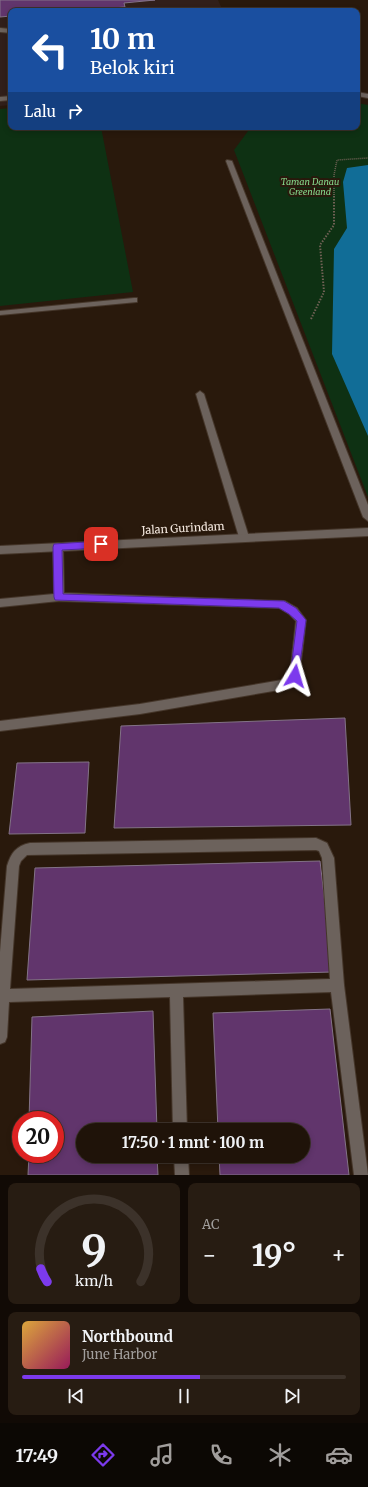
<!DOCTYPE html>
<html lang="id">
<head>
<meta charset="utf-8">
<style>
  body { margin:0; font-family:Merriweather,serif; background:#271c12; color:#f1f3f6; height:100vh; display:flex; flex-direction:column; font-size:15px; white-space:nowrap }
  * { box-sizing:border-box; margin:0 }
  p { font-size:13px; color:#a19e9c }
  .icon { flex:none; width:22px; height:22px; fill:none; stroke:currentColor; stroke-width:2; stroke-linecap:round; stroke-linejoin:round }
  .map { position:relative; height:1175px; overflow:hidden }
  .sheet { display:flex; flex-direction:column; gap:8px; padding:8px; background:#110a05; flex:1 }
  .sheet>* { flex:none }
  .banner { position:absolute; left:8px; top:8px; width:352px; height:122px; border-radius:8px; box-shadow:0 2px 6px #0003,0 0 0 1px #3c322a; background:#1a4fa0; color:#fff; overflow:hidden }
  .speed { position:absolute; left:12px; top:1111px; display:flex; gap:8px; font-size:20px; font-weight:700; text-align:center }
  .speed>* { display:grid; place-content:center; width:52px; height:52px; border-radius:50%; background:#1f1309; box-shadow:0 2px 6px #0003,0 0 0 1px #3c322a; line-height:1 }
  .speed .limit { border:6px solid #d22; background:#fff; color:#111 }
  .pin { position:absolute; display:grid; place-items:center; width:34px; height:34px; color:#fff; margin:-17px; border-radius:8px; box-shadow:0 2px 6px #0006 }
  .me { position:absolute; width:44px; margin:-22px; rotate:7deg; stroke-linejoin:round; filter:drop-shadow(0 0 3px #0008) }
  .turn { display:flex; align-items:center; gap:14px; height:84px; padding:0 16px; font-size:18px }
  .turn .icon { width:52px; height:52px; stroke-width:2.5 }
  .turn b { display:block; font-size:28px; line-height:34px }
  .then { display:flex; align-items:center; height:38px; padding:0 16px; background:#0003; gap:8px; font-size:15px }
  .big { font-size:30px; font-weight:700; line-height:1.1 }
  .sheet .card { flex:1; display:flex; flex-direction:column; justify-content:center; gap:6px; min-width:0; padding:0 14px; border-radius:8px; background:#271c12 }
  .sheet .dial { align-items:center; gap:0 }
  .dial svg { height:104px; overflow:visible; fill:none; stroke:#3c322a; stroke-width:7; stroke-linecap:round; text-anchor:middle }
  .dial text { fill:#f1f3f6; stroke:none }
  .song { display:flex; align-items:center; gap:12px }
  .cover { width:48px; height:48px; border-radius:6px; background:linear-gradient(135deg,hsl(40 70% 55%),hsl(330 70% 35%)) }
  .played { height:4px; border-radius:2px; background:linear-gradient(90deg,#7c3aed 55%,#3c322a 55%) }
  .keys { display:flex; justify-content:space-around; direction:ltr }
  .heat { display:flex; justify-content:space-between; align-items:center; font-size:22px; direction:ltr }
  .sheet .tiles { flex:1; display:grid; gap:8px; grid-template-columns:1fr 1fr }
  .card:last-child { grid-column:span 2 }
  .trip { position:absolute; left:76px; top:1123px; width:234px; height:40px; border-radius:20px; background:#1f1309; box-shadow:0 2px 6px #0003,0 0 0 1px #3c322a; font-weight:700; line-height:40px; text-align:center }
  .dock { display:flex; height:64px; justify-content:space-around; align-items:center; background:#0c0804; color:#a19e9c }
  .dock .icon { width:28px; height:28px }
  .dock .current { color:#7c3aed }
  .dock b { font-size:18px; color:#f1f3f6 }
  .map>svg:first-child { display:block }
</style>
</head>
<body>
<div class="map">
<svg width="368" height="1175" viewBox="0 0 368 1175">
  <rect width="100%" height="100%" fill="#29190c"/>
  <!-- education -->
  <path fill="#311f1a" d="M0,0H218L223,11H11V105L0,106Z"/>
  <!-- green -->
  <g fill="#0e3113">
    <path d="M357,103L368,105V497L234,150L251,127H357Z"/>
    <path d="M11,108V127H101L133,292L0,306V109Z"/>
  </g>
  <!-- water -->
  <path fill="#116d97" d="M368,165V436L332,354L334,249L347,228L343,182L347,168Z"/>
  <!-- building -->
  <g fill="#61356c" stroke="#837387">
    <path d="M0,0H155L124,3L125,7L75,11H11V16L0,17Z"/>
    <path d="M345,718L351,825L114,828L121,726Z"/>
    <path d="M89,762L85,833L9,834L17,763Z"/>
    <path d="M320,861L333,972L27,980L35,868Z"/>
    <path d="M330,1009L349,1175H220L219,1156H303V1130H218L213,1013Z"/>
    <path d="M153,1011L157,1130H83V1156H157L158,1175H28L29,1154H55V1120H29L32,1017Z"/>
  </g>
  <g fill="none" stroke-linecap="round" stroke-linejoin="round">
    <!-- lane casing -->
    <g stroke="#45362a" stroke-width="2">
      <g id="lane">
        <path d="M0,28L11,29V33L0,32Z"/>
        <path d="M357,92L368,94V98L357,96Z"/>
        <path d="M11,96V100L0,101V97Z"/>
        <path d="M134,298H137V302L0,315V311Z"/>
        <path d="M200,391L204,394L249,537L247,540H241L239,537L196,394Z"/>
        <path d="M58,543L61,544L63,547L64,593L285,601L297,608L306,620L299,679L285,689L140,714L0,731V721L140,704L282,680L290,674L296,621L289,614L279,608L59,601L0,607V599L54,594L53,547L55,544Z"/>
      </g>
    </g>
    <!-- street casing -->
    <g stroke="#45362a" stroke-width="2">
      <g id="street">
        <path d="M227,160L232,161L368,505V521L363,517L226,161Z"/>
        <path d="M368,528V536L0,554V546Z"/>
        <path d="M316,838L327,843L334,858L344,985L368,1175H354L331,992L183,997L187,1130H173L170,997L9,1002L7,1037L5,1042L0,1044V952L7,866C11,853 16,846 30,843ZM316,850L319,851L322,858L330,979L10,989L19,866L21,861L27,855Z"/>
        <path d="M174,1156H188L189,1175H175Z"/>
      </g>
    </g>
    <!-- path-far1 -->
    <path stroke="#706155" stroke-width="1.5" stroke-dasharray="1 1" stroke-linecap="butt" d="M334,195V175L337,160L368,158"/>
    <!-- path -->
    <path stroke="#706155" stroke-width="2" stroke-dasharray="1.5 1.5" stroke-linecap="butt" d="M311,319L324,292L320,245L334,225V194"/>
    <!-- lane -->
    <use href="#lane" fill="#6c625c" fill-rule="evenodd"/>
    <!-- street -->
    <use href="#street" fill="#6c625c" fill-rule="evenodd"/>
  </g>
  <!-- route -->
  <path fill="#7c3aed" stroke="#51269a" d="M101,541L105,544L101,548L62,550L63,594L284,601L296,608L306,620L298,679L295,680L292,679L290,676L297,621L289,614L279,608L55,600L54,597L53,547L54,544Z"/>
  <g text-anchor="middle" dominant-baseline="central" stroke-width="4" stroke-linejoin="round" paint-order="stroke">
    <!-- far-park labels -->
    <g font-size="9" font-style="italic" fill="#86d88c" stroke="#29190c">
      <text x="310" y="181">Taman Danau<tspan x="310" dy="10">Greenland</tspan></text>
    </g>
    <!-- street labels -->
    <g font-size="11" fill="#f4e8df" stroke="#29190c">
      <text transform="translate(183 528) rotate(-3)">Jalan Gurindam</text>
    </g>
  </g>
</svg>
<div class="speed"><div class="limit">20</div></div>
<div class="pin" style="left:101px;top:544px;background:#d93025"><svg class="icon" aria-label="arrive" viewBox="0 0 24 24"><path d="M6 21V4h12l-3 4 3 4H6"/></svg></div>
<svg class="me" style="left:295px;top:676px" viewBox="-20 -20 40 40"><path d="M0-17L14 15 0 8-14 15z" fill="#7c3aed" stroke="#fff" stroke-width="4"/></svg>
<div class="trip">17:50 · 1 mnt · 100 m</div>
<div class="banner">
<div class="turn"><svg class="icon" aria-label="left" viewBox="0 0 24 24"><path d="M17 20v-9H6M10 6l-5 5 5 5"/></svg><div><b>10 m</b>Belok kiri</div></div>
<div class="then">Lalu<svg class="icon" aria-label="right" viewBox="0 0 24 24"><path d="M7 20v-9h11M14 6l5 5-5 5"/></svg></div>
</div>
</div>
<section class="sheet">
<div class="tiles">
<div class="card dial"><svg viewBox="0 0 100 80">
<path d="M14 69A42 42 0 1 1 86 69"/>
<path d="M14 69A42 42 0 0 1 9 59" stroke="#7c3aed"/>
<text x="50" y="56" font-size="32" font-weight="700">9</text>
<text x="50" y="72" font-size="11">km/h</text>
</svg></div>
<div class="card"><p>AC</p>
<div class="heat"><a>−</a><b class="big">19°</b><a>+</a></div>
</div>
<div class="card">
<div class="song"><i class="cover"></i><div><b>Northbound</b><p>June Harbor</p></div></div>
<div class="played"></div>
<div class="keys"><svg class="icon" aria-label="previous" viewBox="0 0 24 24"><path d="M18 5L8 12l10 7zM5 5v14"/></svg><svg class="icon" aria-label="pause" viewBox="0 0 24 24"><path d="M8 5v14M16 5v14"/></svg><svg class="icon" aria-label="next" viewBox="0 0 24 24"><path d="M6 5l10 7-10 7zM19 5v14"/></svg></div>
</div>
</div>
</section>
<nav class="dock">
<b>17:49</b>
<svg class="icon current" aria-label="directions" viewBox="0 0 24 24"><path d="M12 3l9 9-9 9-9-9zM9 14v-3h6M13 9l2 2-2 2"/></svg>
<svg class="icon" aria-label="music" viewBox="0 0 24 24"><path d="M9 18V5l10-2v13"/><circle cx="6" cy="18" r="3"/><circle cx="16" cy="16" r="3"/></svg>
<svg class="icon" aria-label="phone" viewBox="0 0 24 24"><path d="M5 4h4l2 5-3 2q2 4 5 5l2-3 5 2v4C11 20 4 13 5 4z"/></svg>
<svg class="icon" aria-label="climate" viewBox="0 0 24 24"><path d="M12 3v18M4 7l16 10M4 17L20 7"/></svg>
<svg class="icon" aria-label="car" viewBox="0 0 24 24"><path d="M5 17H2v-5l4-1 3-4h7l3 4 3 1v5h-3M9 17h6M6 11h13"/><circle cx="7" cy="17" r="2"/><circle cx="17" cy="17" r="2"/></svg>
</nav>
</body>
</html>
